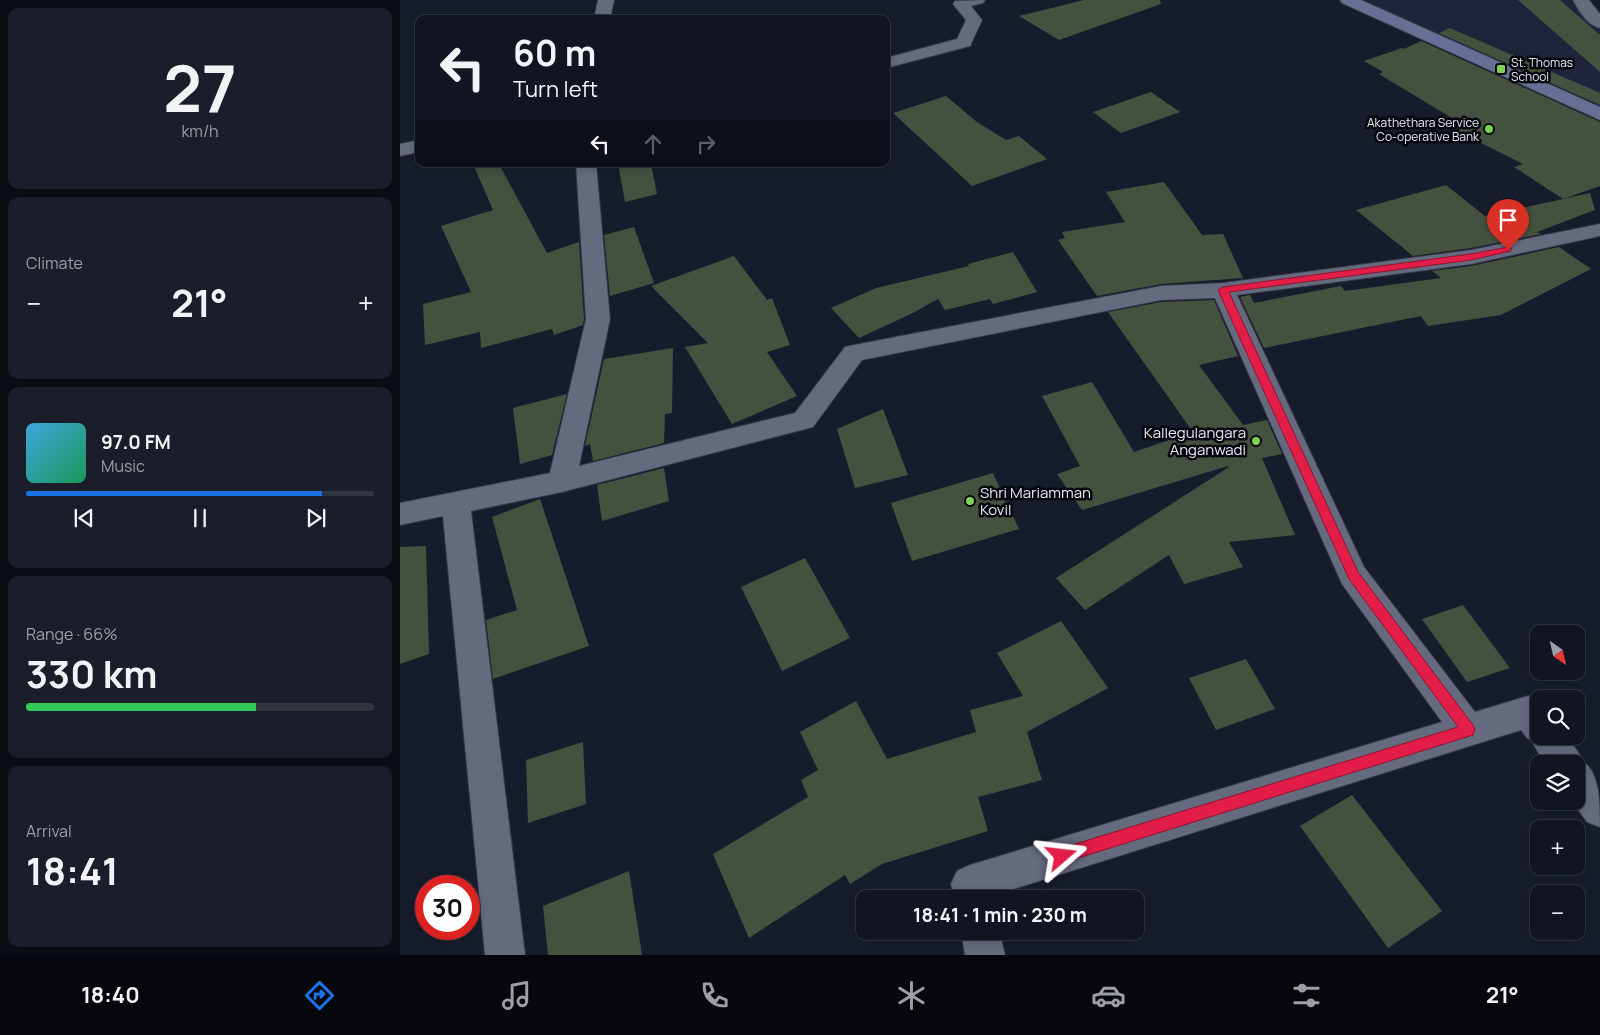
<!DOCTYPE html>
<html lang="en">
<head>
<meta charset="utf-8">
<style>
  body { margin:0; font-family:Manrope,sans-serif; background:#1a1e2a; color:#f1f3f6; height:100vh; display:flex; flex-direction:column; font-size:19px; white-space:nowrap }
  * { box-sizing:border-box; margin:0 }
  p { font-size:16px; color:#9c9fa5 }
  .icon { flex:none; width:28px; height:28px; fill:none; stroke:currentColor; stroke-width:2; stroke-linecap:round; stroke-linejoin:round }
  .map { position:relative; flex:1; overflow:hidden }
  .drawer { display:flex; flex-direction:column; gap:8px; padding:8px; background:#090c12; width:400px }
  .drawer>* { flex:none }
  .hud { position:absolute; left:15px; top:15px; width:475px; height:152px; border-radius:10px; box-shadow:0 2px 8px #0003,0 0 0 1px #30343f; background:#111521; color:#f1f3f6; overflow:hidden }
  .needle { width:32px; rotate:146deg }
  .buttons { position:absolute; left:1130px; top:625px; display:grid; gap:10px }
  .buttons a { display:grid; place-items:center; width:55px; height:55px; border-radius:10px; background:#111521; box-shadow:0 2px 8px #0003,0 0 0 1px #30343f; font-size:25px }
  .speed { position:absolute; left:15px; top:875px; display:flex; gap:10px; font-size:25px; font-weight:700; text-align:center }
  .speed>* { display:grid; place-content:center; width:65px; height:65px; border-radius:50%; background:#111521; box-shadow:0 2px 8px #0003,0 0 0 1px #30343f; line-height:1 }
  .speed .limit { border:8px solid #d22; background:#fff; color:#111 }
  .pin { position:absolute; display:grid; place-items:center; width:42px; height:42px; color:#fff; margin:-51px -21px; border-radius:50% 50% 50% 0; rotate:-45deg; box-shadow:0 0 5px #0007 }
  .pin .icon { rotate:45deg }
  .me { position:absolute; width:55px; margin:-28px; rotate:73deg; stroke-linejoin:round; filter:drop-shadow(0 0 4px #0008) }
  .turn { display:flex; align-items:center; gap:18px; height:105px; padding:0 15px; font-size:22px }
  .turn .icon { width:65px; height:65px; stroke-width:2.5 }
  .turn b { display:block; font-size:35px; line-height:42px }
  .lanes { display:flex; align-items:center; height:48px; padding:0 15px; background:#0003; justify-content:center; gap:25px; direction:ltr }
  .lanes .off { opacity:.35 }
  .big { font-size:38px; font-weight:700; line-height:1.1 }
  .drawer .card { flex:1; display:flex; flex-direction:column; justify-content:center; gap:8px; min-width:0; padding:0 18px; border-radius:10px; background:#1a1e2a }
  .drawer .dial { align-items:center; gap:0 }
  .dial b { font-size:65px; line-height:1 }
  .song { display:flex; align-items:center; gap:15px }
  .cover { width:60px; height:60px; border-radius:8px; background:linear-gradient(135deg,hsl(200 70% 55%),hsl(150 70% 35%)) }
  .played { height:5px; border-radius:2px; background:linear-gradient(90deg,#1a73e8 85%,#30343f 85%) }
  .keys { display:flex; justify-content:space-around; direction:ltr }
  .heat { display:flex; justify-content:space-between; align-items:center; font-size:28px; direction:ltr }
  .charge { height:8px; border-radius:4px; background:linear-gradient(90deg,#34c759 66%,#30343f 0) }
  .trip { position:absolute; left:456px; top:890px; width:288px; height:50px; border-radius:10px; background:#111521; box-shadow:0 2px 8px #0003,0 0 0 1px #30343f; font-weight:700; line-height:50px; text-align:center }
  .tabs { display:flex; height:80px; justify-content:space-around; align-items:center; background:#07080d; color:#9c9fa5 }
  .tabs .icon { width:35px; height:35px }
  .tabs .current { color:#1a73e8 }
  .tabs b { font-size:22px; color:#f1f3f6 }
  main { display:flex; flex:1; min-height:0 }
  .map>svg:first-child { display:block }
</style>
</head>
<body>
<main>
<section class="drawer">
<div class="card dial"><b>27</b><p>km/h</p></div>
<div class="card"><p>Climate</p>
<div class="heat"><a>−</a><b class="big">21°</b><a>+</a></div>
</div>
<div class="card">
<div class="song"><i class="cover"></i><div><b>97.0 FM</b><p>Music</p></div></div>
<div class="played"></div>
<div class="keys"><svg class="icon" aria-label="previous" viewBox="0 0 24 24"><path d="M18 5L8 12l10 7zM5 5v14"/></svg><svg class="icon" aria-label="pause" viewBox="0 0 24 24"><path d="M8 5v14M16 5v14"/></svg><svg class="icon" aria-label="next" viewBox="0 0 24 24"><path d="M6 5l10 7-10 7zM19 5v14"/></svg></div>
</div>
<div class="card"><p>Range · 66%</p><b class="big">330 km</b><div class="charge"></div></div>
<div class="card"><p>Arrival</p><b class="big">18:41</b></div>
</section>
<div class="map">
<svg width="1200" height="955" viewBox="0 0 1200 955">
  <rect width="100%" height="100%" fill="#171c2c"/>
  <!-- built -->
  <path fill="#1f243a" d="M948,0H1181L1200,23V114Z"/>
  <!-- building -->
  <g fill="#44513f">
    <path d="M684,0H760L761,4L659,40L619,16Z"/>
    <path d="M1118,0H1160L1200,35V72Z"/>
    <path d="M1050,28L1200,93V105L1039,33Z"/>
    <path d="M1021,41L1200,122V186L1163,199L1114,167L1123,164L1057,131L1065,126L979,74L983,72L964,61L1002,48L1004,49Z"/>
    <path d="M751,92L780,112L721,133L693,112Z"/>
    <path d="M546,96L577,122L606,140L619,136L647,159L572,186L493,113Z"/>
    <path d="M73,164H99L147,253L179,242L184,319L183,325L154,335L152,329L81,348L80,332L25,345L23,304L71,292L41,226L93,210Z"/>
    <path d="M218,164H251L257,194L225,202Z"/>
    <path d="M764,182L802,235L823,234L843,278L761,284L697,296L658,240L665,238L662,232L725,222L706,192Z"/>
    <path d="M1046,185L1085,216L1190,193L1195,210L1137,232L1141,234L1071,248L1013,256L956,210Z"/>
    <path d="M234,227L254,283L210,296L204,235Z"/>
    <path d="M1159,247L1191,269L1101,315L1028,326L1021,316L864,348L840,297L850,295L854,303L941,286L945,291L1041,278L1032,271L1071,266Z"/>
    <path d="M613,252L637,292L593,304L590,299L545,310L538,299L513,313L459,338L431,308L476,288L569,266L568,264Z"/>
    <path d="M334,256L367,300L372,298L390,345L367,352L397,396L332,424L285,347L308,343L251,286Z"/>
    <path d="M814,300L838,356L799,365L843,425L867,420L882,454L862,458L895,535L829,542L843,567L784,584L769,555L685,610L656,578L829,467L828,466L682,510L657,474L680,466L642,396L692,382L734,452L793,432L708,312L761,302Z"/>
    <path d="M273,348L272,413L265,414L264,443L193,461L190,444L185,446L204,359Z"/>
    <path d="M167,394L152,455L120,464L113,408Z"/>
    <path d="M483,409L508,475L455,488L437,429Z"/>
    <path d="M264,468L269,501L202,521L197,485Z"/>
    <path d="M593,473L619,529L512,561L491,503Z"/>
    <path d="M140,499L189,646L93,679L86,620L117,610L92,517Z"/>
    <path d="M26,546L29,654L0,664V547Z"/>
    <path d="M405,558L450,638L382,671L341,587Z"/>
    <path d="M1063,605L1110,668L1067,682L1022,619Z"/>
    <path d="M661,621L708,688L627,732L642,780L578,797L588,831L482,864L450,884L445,875L349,938L313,854L408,797L401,780L418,770L400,732L456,701L487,759L576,732L570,710L623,696L597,653Z"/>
    <path d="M846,659L875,709L816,730L789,678Z"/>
    <path d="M183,742L186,804L128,823L126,760Z"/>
    <path d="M952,795L1042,911L988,948L900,826Z"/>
    <path d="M229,871L242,955H148L143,906Z"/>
  </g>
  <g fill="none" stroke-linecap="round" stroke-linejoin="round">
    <!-- minor casing -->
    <g stroke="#363846" stroke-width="2">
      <g id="minor">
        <path d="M198,0H214L210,19H194Z"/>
        <path d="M585,0L583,3L571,6L582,20L570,46L486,68V58L557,39L566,20L553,4L555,1Z"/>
        <path d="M1173,0H1189L1200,14V28C1187,25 1179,11 1173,0Z"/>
        <path d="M19,140V152L0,156V144Z"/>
        <path d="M176,164H196L210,319L179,466L395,413L445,347L454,345L761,286L823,283L1071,250L1200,224V236L1071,264L837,295L964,567L1075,712L1128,696L1139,701V736H1167L1178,752L1183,762C1200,772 1200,805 1200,827L1187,822L1172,801H1176V764H1145L1131,740L1127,738L1121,730L591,896L592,899H554L551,884L557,871L570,865L1042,722L942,584L815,298L761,300L462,360L413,427L162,492L71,511L125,955H85L43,516L0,525V503L150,473L186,319Z"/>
        <path d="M561,931H599L605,955H565Z"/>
      </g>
    </g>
    <!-- secondary casing -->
    <g stroke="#363846" stroke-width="2">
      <path id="secondary" d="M940,0H961L1200,107V120L942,3Z"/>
    </g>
    <!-- minor -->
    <use href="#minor" fill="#656a7f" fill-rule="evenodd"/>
    <!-- secondary -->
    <use href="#secondary" fill="#676f94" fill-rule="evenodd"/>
  </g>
  <!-- route -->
  <path fill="#e11d48" stroke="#92132f" d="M1108,247L1111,248V251L1071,260L829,292L958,572L1073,725L1075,730L1073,735L662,863L657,861L654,856L657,850L662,848L1058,727L949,579L818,290L823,287L1071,254Z"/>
  <!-- markers -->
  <g fill="#7ed153" stroke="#05070d" stroke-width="2">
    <rect x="1096" y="64" width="10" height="10" rx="2.5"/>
    <circle cx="1089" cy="129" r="5"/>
    <circle cx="856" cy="441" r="5"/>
    <circle cx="570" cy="501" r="5"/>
  </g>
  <g text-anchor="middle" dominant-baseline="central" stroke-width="5" stroke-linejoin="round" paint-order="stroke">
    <!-- far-poi labels -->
    <g font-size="12" fill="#e7eaf6" stroke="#05070d" text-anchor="start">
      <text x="1111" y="62">St. Thomas<tspan x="1111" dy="14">School</tspan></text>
      <text x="1079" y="122" text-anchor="end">Akathethara Service<tspan x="1079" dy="14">Co-operative Bank</tspan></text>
    </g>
    <!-- poi labels -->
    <g font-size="15" fill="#e7eaf6" stroke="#05070d" text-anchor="end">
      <text x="846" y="432">Kallegulangara<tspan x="846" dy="17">Anganwadi</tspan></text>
      <text x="580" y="492" text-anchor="start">Shri Mariamman<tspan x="580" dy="17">Kovil</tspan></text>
    </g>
  </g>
</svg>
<div class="buttons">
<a><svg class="needle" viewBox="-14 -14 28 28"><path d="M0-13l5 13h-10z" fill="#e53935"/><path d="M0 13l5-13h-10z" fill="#9c9fa5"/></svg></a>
<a><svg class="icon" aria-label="search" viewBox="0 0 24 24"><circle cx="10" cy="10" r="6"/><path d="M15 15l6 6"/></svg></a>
<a><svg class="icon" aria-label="layers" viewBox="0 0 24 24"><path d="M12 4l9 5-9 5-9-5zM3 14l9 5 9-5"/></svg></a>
<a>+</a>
<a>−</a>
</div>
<div class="speed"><div class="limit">30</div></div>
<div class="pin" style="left:1108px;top:250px;background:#d93025"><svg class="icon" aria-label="arrive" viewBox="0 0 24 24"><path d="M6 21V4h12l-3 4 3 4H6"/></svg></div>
<svg class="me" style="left:662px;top:856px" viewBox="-20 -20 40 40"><path d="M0-17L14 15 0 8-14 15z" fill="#e11d48" stroke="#fff" stroke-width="4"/></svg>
<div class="trip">18:41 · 1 min · 230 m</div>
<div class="hud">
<div class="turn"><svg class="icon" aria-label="left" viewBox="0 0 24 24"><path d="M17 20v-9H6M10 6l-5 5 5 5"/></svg><div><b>60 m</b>Turn left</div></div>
<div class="lanes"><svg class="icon" aria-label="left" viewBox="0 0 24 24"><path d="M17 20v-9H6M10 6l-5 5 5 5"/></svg><svg class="icon off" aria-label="ahead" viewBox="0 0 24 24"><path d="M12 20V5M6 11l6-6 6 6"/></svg><svg class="icon off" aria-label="right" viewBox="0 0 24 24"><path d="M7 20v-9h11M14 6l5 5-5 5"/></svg></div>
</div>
</div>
</main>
<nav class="tabs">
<b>18:40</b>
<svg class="icon current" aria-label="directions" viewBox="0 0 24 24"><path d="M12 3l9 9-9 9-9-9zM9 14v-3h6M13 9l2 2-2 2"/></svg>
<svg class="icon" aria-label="music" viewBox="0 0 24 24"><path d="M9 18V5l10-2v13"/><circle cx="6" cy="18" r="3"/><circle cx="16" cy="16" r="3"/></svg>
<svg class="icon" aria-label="phone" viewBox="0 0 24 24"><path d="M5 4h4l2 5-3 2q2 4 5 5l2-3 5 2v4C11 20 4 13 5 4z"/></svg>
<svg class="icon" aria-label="climate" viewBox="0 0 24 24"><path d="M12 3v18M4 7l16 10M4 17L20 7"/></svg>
<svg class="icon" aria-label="car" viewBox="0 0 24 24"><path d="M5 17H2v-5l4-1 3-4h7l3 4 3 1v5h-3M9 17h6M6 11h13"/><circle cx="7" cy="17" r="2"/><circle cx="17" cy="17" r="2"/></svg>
<svg class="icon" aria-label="filters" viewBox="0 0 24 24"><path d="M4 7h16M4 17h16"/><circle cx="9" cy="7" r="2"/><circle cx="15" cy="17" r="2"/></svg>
<b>21°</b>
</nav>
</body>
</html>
